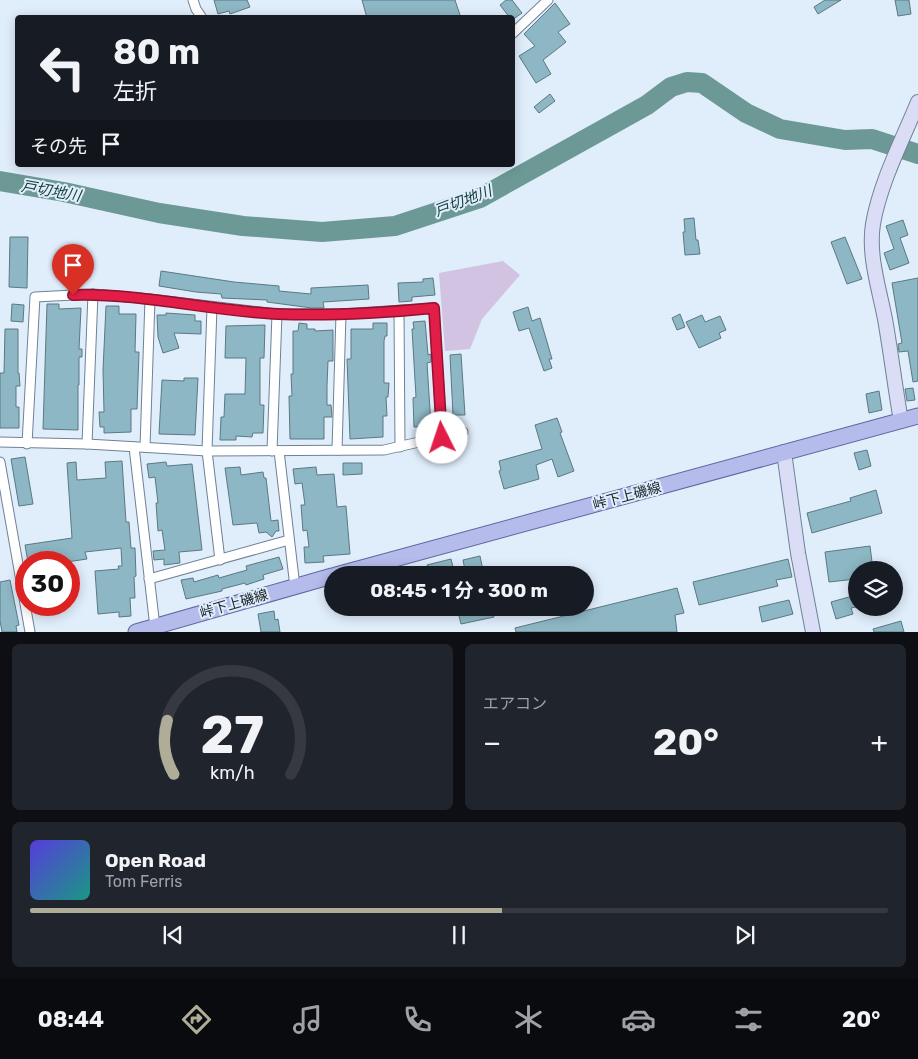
<!DOCTYPE html>
<html lang="ja">
<head>
<meta charset="utf-8">
<style>
  body { margin:0; font-family:Rubik,"Noto Sans JP",sans-serif; background:#20242c; color:#f1f3f6; height:100vh; display:flex; flex-direction:column; font-size:19px; white-space:nowrap }
  * { box-sizing:border-box; margin:0 }
  p { font-size:16px; color:#9ea1a6 }
  .icon { flex:none; width:28px; height:28px; fill:none; stroke:currentColor; stroke-width:2; stroke-linecap:round; stroke-linejoin:round }
  .map { position:relative; height:632px; overflow:hidden }
  .sheet { display:flex; flex-direction:column; gap:12px; padding:12px; background:#0d0f14; flex:1 }
  .sheet>* { flex:none }
  .hud { position:absolute; left:15px; top:15px; width:500px; height:152px; border-radius:5px; box-shadow:0 2px 12px #0003; background:#171b24; color:#f1f3f6; overflow:hidden }
  .tools { position:absolute; left:848px; top:561px; display:grid; gap:10px }
  .tools a { display:grid; place-items:center; width:55px; height:55px; border-radius:50%; background:#171b24; box-shadow:0 2px 12px #0003; font-size:25px }
  .speed { position:absolute; left:15px; top:551px; display:flex; gap:10px; font-size:25px; font-weight:700; text-align:center }
  .speed>* { display:grid; place-content:center; width:65px; height:65px; border-radius:50%; background:#171b24; box-shadow:0 2px 12px #0003; line-height:1 }
  .speed .limit { border:8px solid #d22; background:#fff; color:#111 }
  .pin { position:absolute; display:grid; place-items:center; width:42px; height:42px; color:#fff; margin:-51px -21px; border-radius:50% 50% 50% 0; rotate:-45deg; box-shadow:0 0 5px #0007 }
  .pin .icon { rotate:45deg }
  .me { position:absolute; width:55px; margin:-28px; rotate:356deg; stroke-linejoin:round; filter:drop-shadow(0 0 4px #0008) }
  .turn { display:flex; align-items:center; gap:18px; height:105px; padding:0 15px; font-size:22px }
  .turn .icon { width:65px; height:65px; stroke-width:2.5 }
  .turn b { display:block; font-size:35px; line-height:42px }
  .then { display:flex; align-items:center; height:48px; padding:0 15px; background:#0003; gap:10px; font-size:19px }
  .big { font-size:38px; font-weight:700; line-height:1.1 }
  .sheet .tile { flex:1; display:flex; flex-direction:column; justify-content:center; gap:8px; min-width:0; padding:0 18px; border-radius:8px; background:#20242c }
  .sheet .dial { align-items:center; gap:0 }
  .dial svg { height:130px; overflow:visible; fill:none; stroke:#363941; stroke-width:7; stroke-linecap:round; text-anchor:middle }
  .dial text { fill:#f1f3f6; stroke:none }
  .song { display:flex; align-items:center; gap:15px }
  .cover { width:60px; height:60px; border-radius:8px; background:linear-gradient(135deg,hsl(250 70% 55%),hsl(170 70% 35%)) }
  .played { height:5px; border-radius:2px; background:linear-gradient(90deg,#afad98 55%,#363941 55%) }
  .keys { display:flex; justify-content:space-around; direction:ltr }
  .heat { display:flex; justify-content:space-between; align-items:center; font-size:28px; direction:ltr }
  .sheet .tiles { flex:1; display:grid; gap:12px; grid-template-columns:1fr 1fr }
  .tile:last-child { grid-column:span 2 }
  .trip { position:absolute; left:324px; top:566px; width:270px; height:50px; border-radius:25px; background:#171b24; box-shadow:0 2px 12px #0003; font-weight:700; line-height:50px; text-align:center }
  .dock { display:flex; height:80px; justify-content:space-around; align-items:center; background:#090b0e; color:#9ea1a6 }
  .dock .icon { width:35px; height:35px }
  .dock .current { color:#afad98 }
  .dock b { font-size:22px; color:#f1f3f6 }
  .map>svg:first-child { display:block }
</style>
</head>
<body>
<div class="map">
<svg width="918" height="632" viewBox="0 0 918 632">
  <rect width="100%" height="100%" fill="#e0edfb"/>
  <!-- green -->
  <path fill="#d2c3e2" d="M503,261L520,275L482,319L470,349L445,351L439,273Z"/>
  <g fill="none" stroke-linecap="round" stroke-linejoin="round">
    <!-- river -->
    <path stroke="#6c9995" stroke-width="20" d="M0,181L64,192L159,213L243,226L322,232L395,226L480,198L647,105L671,87L687,82L702,83L746,113L780,129L845,140L872,139L918,154"/>
  </g>
  <!-- building -->
  <g fill="#8db7c4" stroke="#5a7983">
    <path d="M214,0H247L250,7L230,14L229,11L218,14Z"/>
    <path d="M362,0H455L461,18H367Z"/>
    <path d="M506,0H512L522,13L512,20V18H510L500,5Z"/>
    <path d="M825,0H841L818,14L814,7Z"/>
    <path d="M895,0H909L911,14L898,16Z"/>
    <path d="M555,3L570,24L558,32L566,42L543,60L551,74L536,83L519,56L535,46L524,34Z"/>
    <path d="M550,94L555,101L539,113L534,107Z"/>
    <path d="M694,218L696,240H698L700,254L685,255L683,232H685L684,219Z"/>
    <path d="M903,220L908,235L900,238L909,263L890,270L884,253L894,249L886,226Z"/>
    <path d="M10,237H28L27,288L9,287Z"/>
    <path d="M845,237L862,279L847,284L831,242Z"/>
    <path d="M161,271L234,282L279,286V291L311,294V288L368,285L369,299L323,302L324,308H312L267,302V300L222,298L221,294L196,292L159,286Z"/>
    <path d="M433,278L435,295L412,297V301L399,302L398,283L423,282V279Z"/>
    <path d="M918,278V381L913,382L908,351L899,352L898,344L902,343L892,283Z"/>
    <path d="M12,304L24,305L23,322L11,321Z"/>
    <path d="M47,304H59V309L81,308L79,349H82V357H79V385H78V430L43,429Z"/>
    <path d="M106,306H119V314H136L135,352H139L137,409H131V432L104,433V427H100L99,412H104L103,370Z"/>
    <path d="M528,307L532,321L540,318L552,359H549L552,368L544,371L529,328L519,331L513,312Z"/>
    <path d="M166,313L195,315V321H201V334L174,333L179,348L163,353L158,337L157,315H166Z"/>
    <path d="M680,314L685,327L677,330L672,318Z"/>
    <path d="M702,315L705,322L720,316L726,330L719,333L721,338L699,348L686,322Z"/>
    <path d="M425,321L428,355L431,354V362L427,363L431,426L414,427L413,398L416,397L412,329H414L413,322Z"/>
    <path d="M299,323L307,324V329H315V331L333,330V361H328L327,386V405H331L332,417H324V439H290L289,396H292L291,374H293V331H298Z"/>
    <path d="M373,323H387V336H385L384,341V383H389L388,397H386L387,416H383V437L350,439L347,359H351V329H373Z"/>
    <path d="M265,325L264,358H260V405H264L263,433H253L252,437L236,436V440H220L221,417H224L225,394H245L246,358H225L226,326Z"/>
    <path d="M5,329H18V373H19L20,386H16V407H19V428H0V373H4Z"/>
    <path d="M461,354L465,415H453L450,355Z"/>
    <path d="M184,378H198L195,435L159,434L162,380L184,381Z"/>
    <path d="M913,388L915,400L907,401L905,389Z"/>
    <path d="M879,391L882,410L869,413L866,394Z"/>
    <path d="M557,418L562,432L560,433L574,471L558,477L552,459L536,465L539,479L504,489L499,471L501,470L499,461L542,449L535,425Z"/>
    <path d="M867,450L871,466L859,470L854,453Z"/>
    <path d="M25,457L33,504L19,506L11,459Z"/>
    <path d="M122,461L126,522H129L131,548H135L136,576L134,577L135,598H130L131,616L119,617V612L98,614L95,571L119,569L118,566H122L121,548L85,552L87,559L67,562H28L25,545L72,538L67,463L76,462L77,480L106,478L105,462Z"/>
    <path d="M166,462L167,466L192,464L202,550L179,552L180,563L164,565V559L154,560L153,551L165,550L162,530L158,531L156,503H158L155,477L149,478L147,464Z"/>
    <path d="M343,463H362V474L343,475Z"/>
    <path d="M240,467L241,475L263,472L264,478H266L271,521L278,520L279,531H276L272,537L266,532L259,533L257,523L233,525L225,468Z"/>
    <path d="M316,467L317,475L334,474L337,507L346,506L350,554L323,556L324,562L305,563L304,547H309L307,530L303,531L301,505H305L302,483L295,484L293,469Z"/>
    <path d="M876,490L882,513L812,533L807,513L851,501L850,498Z"/>
    <path d="M870,546L873,570H856V579L829,582L825,552Z"/>
    <path d="M480,556L484,575H466L463,560Z"/>
    <path d="M279,557L283,569L263,575L264,579L246,585L245,583L222,589V591L186,599L181,580L193,578L194,582L218,575L219,578L247,570L246,566Z"/>
    <path d="M451,559L453,567L441,571V573L430,575L427,565Z"/>
    <path d="M788,559L792,577L776,580L778,586L699,605L693,582Z"/>
    <path d="M10,580L19,625L16,626L17,632H2L0,621V582Z"/>
    <path d="M677,588L684,613L675,615L677,632H516L515,628Z"/>
    <path d="M856,595V607L851,608L853,614L836,619L831,602Z"/>
    <path d="M789,600L793,614L762,622L759,607Z"/>
    <path d="M457,608H492L494,617L461,624Z"/>
    <path d="M274,611L275,620L278,619L280,632H261L258,614Z"/>
    <path d="M901,621L904,632H874L873,629Z"/>
  </g>
  <g fill="none" stroke-linecap="round" stroke-linejoin="round">
    <!-- street casing -->
    <g stroke="#6e8296" stroke-width="11">
      <g id="street">
        <path d="M193,0L196,9L202,18"/>
        <path d="M512,34L548,0"/>
        <path d="M212,307L207,451L220,560"/>
        <path d="M399,311L400,447"/>
        <path d="M0,442L87,444L207,451L384,450L463,432"/>
        <path d="M27,444L35,297L93,294L150,299L277,314H341L434,308L442,437"/>
        <path d="M87,444L93,294"/>
        <path d="M134,447L155,627"/>
        <path d="M145,447L150,299"/>
        <path d="M337,450L341,314"/>
        <path d="M272,451L277,314"/>
        <path d="M279,451L295,587"/>
        <path d="M0,462L30,632"/>
        <path d="M149,579L289,540"/>
      </g>
    </g>
    <!-- secondary casing -->
    <g stroke="#6e8296" stroke-width="16">
      <g id="secondary">
        <path d="M901,421C895,387 891,353 885,319C879,288 868,255 873,224C880,183 902,141 918,102"/>
        <path d="M784,452L798,553L813,632"/>
      </g>
    </g>
    <!-- primary casing -->
    <g stroke="#5f679f" stroke-width="17">
      <g id="primary">
        <path d="M336,575L918,416"/>
        <path d="M136,632L332,576"/>
      </g>
    </g>
    <!-- street -->
    <use href="#street" stroke="#fff" stroke-width="9"/>
    <!-- secondary -->
    <use href="#secondary" stroke="#daddf5" stroke-width="14"/>
    <!-- primary -->
    <use href="#primary" stroke="#b5bbeb" stroke-width="15"/>
  </g>
  <g fill="none" stroke-linecap="round" stroke-linejoin="round">
    <!-- route casing -->
    <g stroke="#92132f" stroke-width="12">
      <path id="route" d="M73,295C142,293 210,311 278,314C330,316 382,313 434,308L442,438"/>
    </g>
    <!-- route -->
    <use href="#route" stroke="#e11d48" stroke-width="9"/>
  </g>
  <g text-anchor="middle" dominant-baseline="central" stroke-width="4" stroke-linejoin="round" paint-order="stroke">
    <!-- street labels -->
    <g font-size="14" fill="#192129" stroke="#e0edfb">
      <text transform="translate(627 496) rotate(-15)">峠下上磯線</text>
      <text transform="translate(234 604) rotate(-16)">峠下上磯線</text>
    </g>
    <!-- water labels -->
    <g font-size="15" font-style="italic" fill="#15403e" stroke="#e0edfb">
      <text transform="translate(51 191) rotate(10)">戸切地川</text>
      <text transform="translate(463 201) rotate(-21)">戸切地川</text>
    </g>
  </g>
</svg>
<div class="tools">
<a><svg class="icon" aria-label="layers" viewBox="0 0 24 24"><path d="M12 4l9 5-9 5-9-5zM3 14l9 5 9-5"/></svg></a>
</div>
<div class="speed"><div class="limit">30</div></div>
<div class="pin" style="left:73px;top:295px;background:#d93025"><svg class="icon" aria-label="arrive" viewBox="0 0 24 24"><path d="M6 21V4h12l-3 4 3 4H6"/></svg></div>
<svg class="me" style="left:442px;top:438px" viewBox="-20 -20 40 40"><circle r="19" fill="#fff"/><path d="M0-13L10 11 0 6-10 11z" fill="#e11d48"/></svg>
<div class="trip">08:45 · 1 分 · 300 m</div>
<div class="hud">
<div class="turn"><svg class="icon" aria-label="left" viewBox="0 0 24 24"><path d="M17 20v-9H6M10 6l-5 5 5 5"/></svg><div><b>80 m</b>左折</div></div>
<div class="then">その先<svg class="icon" aria-label="arrive" viewBox="0 0 24 24"><path d="M6 21V4h12l-3 4 3 4H6"/></svg></div>
</div>
</div>
<section class="sheet">
<div class="tiles">
<div class="tile dial"><svg viewBox="0 0 100 80">
<path d="M14 69A42 42 0 1 1 86 69"/>
<path d="M14 69A42 42 0 0 1 10 36" stroke="#afad98"/>
<text x="50" y="56" font-size="32" font-weight="700">27</text>
<text x="50" y="72" font-size="11">km/h</text>
</svg></div>
<div class="tile"><p>エアコン</p>
<div class="heat"><a>−</a><b class="big">20°</b><a>+</a></div>
</div>
<div class="tile">
<div class="song"><i class="cover"></i><div><b>Open Road</b><p>Tom Ferris</p></div></div>
<div class="played"></div>
<div class="keys"><svg class="icon" aria-label="previous" viewBox="0 0 24 24"><path d="M18 5L8 12l10 7zM5 5v14"/></svg><svg class="icon" aria-label="pause" viewBox="0 0 24 24"><path d="M8 5v14M16 5v14"/></svg><svg class="icon" aria-label="next" viewBox="0 0 24 24"><path d="M6 5l10 7-10 7zM19 5v14"/></svg></div>
</div>
</div>
</section>
<nav class="dock">
<b>08:44</b>
<svg class="icon current" aria-label="directions" viewBox="0 0 24 24"><path d="M12 3l9 9-9 9-9-9zM9 14v-3h6M13 9l2 2-2 2"/></svg>
<svg class="icon" aria-label="music" viewBox="0 0 24 24"><path d="M9 18V5l10-2v13"/><circle cx="6" cy="18" r="3"/><circle cx="16" cy="16" r="3"/></svg>
<svg class="icon" aria-label="phone" viewBox="0 0 24 24"><path d="M5 4h4l2 5-3 2q2 4 5 5l2-3 5 2v4C11 20 4 13 5 4z"/></svg>
<svg class="icon" aria-label="climate" viewBox="0 0 24 24"><path d="M12 3v18M4 7l16 10M4 17L20 7"/></svg>
<svg class="icon" aria-label="car" viewBox="0 0 24 24"><path d="M5 17H2v-5l4-1 3-4h7l3 4 3 1v5h-3M9 17h6M6 11h13"/><circle cx="7" cy="17" r="2"/><circle cx="17" cy="17" r="2"/></svg>
<svg class="icon" aria-label="filters" viewBox="0 0 24 24"><path d="M4 7h16M4 17h16"/><circle cx="9" cy="7" r="2"/><circle cx="15" cy="17" r="2"/></svg>
<b>20°</b>
</nav>
</body>
</html>
